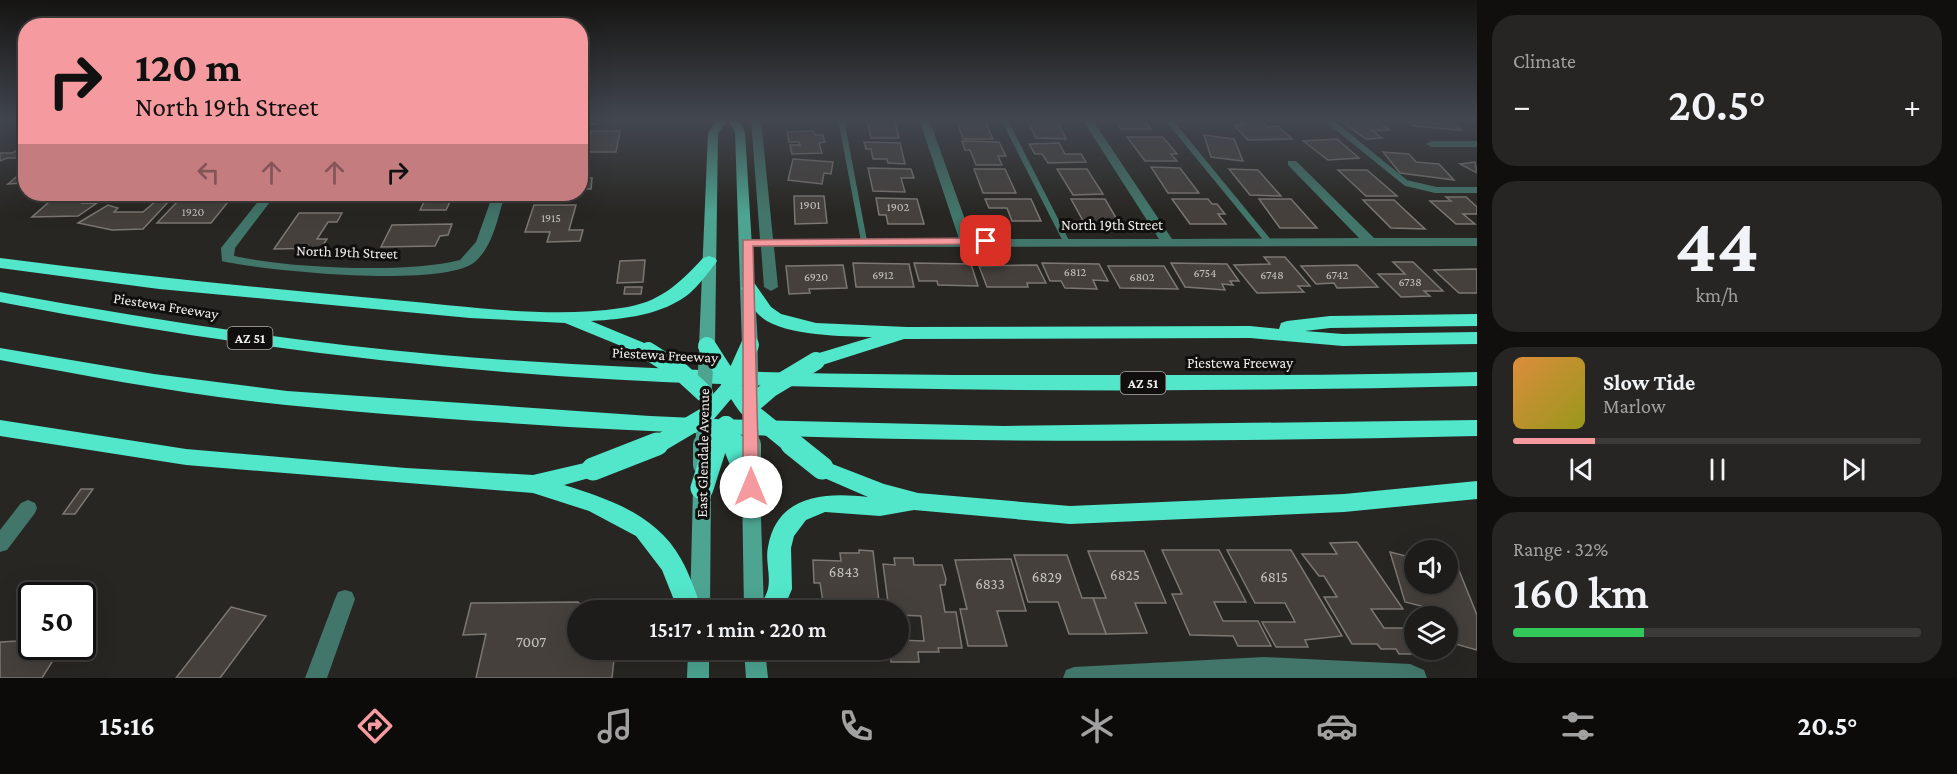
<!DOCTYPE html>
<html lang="en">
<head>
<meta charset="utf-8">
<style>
  body { margin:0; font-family:"Crimson Pro",serif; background:#262523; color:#f1f3f6; height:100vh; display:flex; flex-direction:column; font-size:22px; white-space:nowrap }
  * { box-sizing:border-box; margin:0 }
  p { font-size:20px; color:#a1a1a2 }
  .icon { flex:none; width:33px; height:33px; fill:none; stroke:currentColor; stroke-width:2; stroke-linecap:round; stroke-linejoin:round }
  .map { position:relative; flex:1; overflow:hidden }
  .sheet { display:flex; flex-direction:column; gap:15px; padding:15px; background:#100f0e; width:480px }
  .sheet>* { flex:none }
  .hud { position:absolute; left:18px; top:18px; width:570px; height:183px; border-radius:24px; box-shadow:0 6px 24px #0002,0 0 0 2px #3c3a39; background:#f59b9f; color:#111; overflow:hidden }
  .buttons { position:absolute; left:1404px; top:540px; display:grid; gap:12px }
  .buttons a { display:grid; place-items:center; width:54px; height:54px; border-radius:50%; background:#1e1c1a; box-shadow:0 6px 24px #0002,0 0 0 2px #3c3a39; font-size:30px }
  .speed { position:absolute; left:18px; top:582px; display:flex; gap:12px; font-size:30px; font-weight:700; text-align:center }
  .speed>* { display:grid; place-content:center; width:78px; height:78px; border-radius:50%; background:#1e1c1a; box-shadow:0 6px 24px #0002,0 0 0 2px #3c3a39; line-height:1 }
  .speed .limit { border:3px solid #111; border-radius:9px; background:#fff; color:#111 }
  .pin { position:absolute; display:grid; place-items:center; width:51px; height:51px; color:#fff; margin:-26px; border-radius:12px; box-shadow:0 3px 9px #0006 }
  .me { position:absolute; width:66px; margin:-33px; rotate:0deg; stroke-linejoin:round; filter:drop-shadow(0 0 4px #0008) }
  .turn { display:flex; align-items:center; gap:21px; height:126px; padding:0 18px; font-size:27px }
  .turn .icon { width:78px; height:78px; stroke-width:2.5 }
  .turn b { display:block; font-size:42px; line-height:51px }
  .lanes { display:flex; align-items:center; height:57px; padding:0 18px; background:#0003; justify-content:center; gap:30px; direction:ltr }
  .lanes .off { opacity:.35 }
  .big { font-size:45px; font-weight:600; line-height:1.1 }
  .sheet .card { flex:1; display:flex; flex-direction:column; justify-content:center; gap:9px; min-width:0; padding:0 21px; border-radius:24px; background:#262523 }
  .sheet .dial { align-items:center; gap:0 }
  .dial b { font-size:78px; line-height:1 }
  .song { display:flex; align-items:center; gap:18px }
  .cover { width:72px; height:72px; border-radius:9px; background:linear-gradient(135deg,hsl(30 70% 55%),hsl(60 70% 35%)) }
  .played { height:6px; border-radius:3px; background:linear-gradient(90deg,#f59b9f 20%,#3c3a39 20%) }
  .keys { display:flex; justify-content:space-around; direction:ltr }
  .heat { display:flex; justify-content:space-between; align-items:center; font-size:33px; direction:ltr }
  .charge { height:9px; border-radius:4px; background:linear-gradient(90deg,#34c759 32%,#3c3a39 0) }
  .trip { position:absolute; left:567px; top:600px; width:342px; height:60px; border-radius:30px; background:#1e1c1a; box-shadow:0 6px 24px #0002,0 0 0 2px #3c3a39; font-weight:600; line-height:60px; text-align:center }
  .tabs { display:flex; height:96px; justify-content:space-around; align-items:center; background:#0c0b0a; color:#a1a1a2 }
  .tabs .icon { width:42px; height:42px }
  .tabs .active { color:#f59b9f }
  .tabs b { font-size:27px; color:#f1f3f6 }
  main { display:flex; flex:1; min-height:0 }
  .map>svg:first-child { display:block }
</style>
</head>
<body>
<main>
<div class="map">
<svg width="1477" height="678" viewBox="0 0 1477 678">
  <rect width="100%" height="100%" fill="#282622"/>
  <!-- building -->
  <g fill="#45403c" stroke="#7c7772" stroke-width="1.5">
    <path d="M580,119H598L597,124H586L583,136H580Z"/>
    <path d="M867,119H894L899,138H871Z"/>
    <path d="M956,119H984L993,139H963Z"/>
    <path d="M1027,119H1056L1066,139L1036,138Z"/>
    <path d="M1115,119H1144L1151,129H1121Z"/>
    <path d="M1338,119H1374L1390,130L1372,131L1382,138L1366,139Z"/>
    <path d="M1406,119H1451L1461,130L1413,126Z"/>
    <path d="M1262,121L1267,127L1278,126L1292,139L1248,140L1234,125H1244L1240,122Z"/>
    <path d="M591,131H620L616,152H580V144H588Z"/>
    <path d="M814,131L815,135H823L825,142L819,143L822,153L792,154L790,145H800L799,142H789L787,132Z"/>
    <path d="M1204,135L1234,139L1243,161L1211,157Z"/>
    <path d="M1127,137H1163L1177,154H1171L1177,161H1145Z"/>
    <path d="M1337,139L1359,158L1328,160L1303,141Z"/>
    <path d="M962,141L999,142L1006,156H998L1002,165H976L970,150H965Z"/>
    <path d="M864,142L900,143L905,164L888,163L887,159H873L871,149H866Z"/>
    <path d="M1059,143L1065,154H1081L1086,162L1048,163L1042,154H1035L1029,144Z"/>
    <path d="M26,146V158H7L0,161V153H12Z"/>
    <path d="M1383,152L1409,154L1416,162L1439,164L1454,180L1400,173Z"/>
    <path d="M793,159L833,162L831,174L824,173L822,184L788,180Z"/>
    <path d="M1475,162L1477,173L1460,164Z"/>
    <path d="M1151,167L1180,168L1199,193H1168Z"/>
    <path d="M868,168L911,169L914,178H901L905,192L873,191Z"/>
    <path d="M974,169H1005L1016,193H983Z"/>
    <path d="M1057,169H1087L1103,194L1073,195Z"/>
    <path d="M1229,169L1258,170L1281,196L1250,195Z"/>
    <path d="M1338,170H1367L1397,196H1366Z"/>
    <path d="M580,172H588L586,178H592L591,189H580Z"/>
    <path d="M21,173H26V180L21,183L8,184Z"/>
    <path d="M58,194H99L83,203H97L78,216L32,217Z"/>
    <path d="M424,194H454L446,210H420L424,202H420Z"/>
    <path d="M794,196H824L827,223L795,224Z"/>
    <path d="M213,197H232L211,223H157L177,202H210Z"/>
    <path d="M1446,197H1466L1477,207V214H1463L1475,224H1456L1430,201H1451Z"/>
    <path d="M876,198L917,199L924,224H888L886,215H879Z"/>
    <path d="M985,199H1031L1041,221H1012L1007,208H989Z"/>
    <path d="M1071,199H1105L1122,228H1087Z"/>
    <path d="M1172,199H1208L1212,204H1217L1225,214H1218L1226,224H1190Z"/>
    <path d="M1259,199H1291L1317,228H1280Z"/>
    <path d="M157,200H170L143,229L112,230L78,223L108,205L118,208L114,212H143Z"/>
    <path d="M1363,200H1394L1425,229L1391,228Z"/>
    <path d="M534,205H576L569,230H583L580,241L547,242L550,232H525Z"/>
    <path d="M299,213H342L337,222H328L317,239H327L321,248L274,249Z"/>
    <path d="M452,224L448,235L440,236L435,246L381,247L392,225Z"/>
    <path d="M1264,257H1285L1310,286H1298L1304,292L1257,293L1234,265L1270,264Z"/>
    <path d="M645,260L643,282L617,283L620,261Z"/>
    <path d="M1393,262H1413L1443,291H1424L1430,296L1401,297L1378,274H1405Z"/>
    <path d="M853,263L909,264L914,287H856Z"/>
    <path d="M914,263L971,264L978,286L938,285L937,281H919Z"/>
    <path d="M1042,263L1099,264L1108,281L1093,280L1097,289L1065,288L1061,281H1050Z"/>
    <path d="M1171,263L1227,264L1239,281H1230L1233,285L1222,284L1225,290L1185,287Z"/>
    <path d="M843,265L847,288L809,289L810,293L789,294L786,266Z"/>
    <path d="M1037,265L1046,283H1027L1028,287H987L979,266Z"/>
    <path d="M1357,265L1378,287L1337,288L1334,283L1316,284L1301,266Z"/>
    <path d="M1108,266H1164L1178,289L1120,288Z"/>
    <path d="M1477,269V293H1459L1434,270Z"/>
    <path d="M625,287H642L641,294H624Z"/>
    <path d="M81,489H93L75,514H63Z"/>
    <path d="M1357,542L1403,609H1371L1384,628H1414V650H1430L1433,654H1399L1396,649H1381L1377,644H1352L1324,597H1337L1324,576H1319L1302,554H1337L1330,543Z"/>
    <path d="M859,550L873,551L880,610H814V608H824L820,583H814L813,560L841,561L840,553H859Z"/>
    <path d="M1162,550H1219L1246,602H1214L1223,621H1258L1271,646H1238L1233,636L1190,635L1172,594H1182Z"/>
    <path d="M1227,550H1291L1342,636L1305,640L1308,647H1276L1262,622H1295L1285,603H1255Z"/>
    <path d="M1088,551H1144L1166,603H1135L1147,633L1106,634L1093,598H1106Z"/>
    <path d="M1390,552L1414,558V584H1448V566L1458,568L1477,615V650L1448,642V616H1436L1433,609L1405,602Z"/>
    <path d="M1014,555H1067L1082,598H1093L1106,634H1069L1058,602H1028Z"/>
    <path d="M894,558H913L914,565H942L946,579L945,585H940L945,612H956L962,648H938L939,652H918L919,662H891L890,650H898V640L924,641L921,616L898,615V610H889L883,564L895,565Z"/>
    <path d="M1011,559L1026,611H997L1007,646H968L960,609H967L955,560Z"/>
    <path d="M578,602L587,610H578V650H615L612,678H476L486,634L463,635L471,603Z"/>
    <path d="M231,607L266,616L220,678H176Z"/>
    <path d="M32,621V646H62L42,678H0V642L18,641Z"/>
    <path d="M862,650H889L890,659H863Z"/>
  </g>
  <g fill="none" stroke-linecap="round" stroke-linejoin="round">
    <!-- lane -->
    <g stroke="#42766a" stroke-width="6">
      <path d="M841,119L864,241"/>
      <path d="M1004,119L1066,241"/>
      <path d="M1168,119L1268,241"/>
      <path d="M1327,119L1406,183L1436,190H1477"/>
    </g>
    <!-- street -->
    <g fill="#42766a" fill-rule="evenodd">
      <path d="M751,119H761L773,239H959L919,119H929L972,239H1159L1082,119H1092L1172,239L1359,238L1288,165V161H1296L1374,238H1477V246L774,247L778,287L771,291L764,287L761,247H747L740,243L747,239H760Z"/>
      <path d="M1477,141V147H1432L1426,144L1432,141Z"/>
      <path d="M264,194H276L235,248L234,256C289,268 406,274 460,260L476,242L493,194H505C498,216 494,244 476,261C447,289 263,271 222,261L221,248Z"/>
      <path d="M28,500L35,503L37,508L35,513L7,550L0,552V530L21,503Z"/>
      <path d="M345,590L352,592L355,599L327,678H305L335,599L338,592Z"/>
      <path d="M1264,657L1410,664L1424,670L1427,678H1063L1066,670L1074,667Z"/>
    </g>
    <!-- secondary -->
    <g fill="#4ca491" fill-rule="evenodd">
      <path d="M717,119H738L745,132L758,345L750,350L742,345L735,132L728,119L718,133L715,346L707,351L699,346L708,133Z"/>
      <path d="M751,480L757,482L760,487L764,610H744L742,487L745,482Z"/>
      <path d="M702,481L708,483L711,488L710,610H690L693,488L696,483Z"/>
      <path d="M688,650H709V678H687Z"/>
      <path d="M744,650H765L768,678H746Z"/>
    </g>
    <!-- highway -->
    <g fill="#52e6ca" fill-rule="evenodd">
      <path d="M709,256L715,258L717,261L715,264C707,274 699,285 690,293C663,315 625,319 591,321L654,347L657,351L654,355L648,357L565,323L470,318L159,289L0,268V258C131,275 262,288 394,300C464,306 551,319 621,308C659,303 678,285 703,258Z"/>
      <path d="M749,283L755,284L771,307L781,314L816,323L907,327L1250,326L1279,329L1281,323L1287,321L1330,316L1477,314V326L1330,328L1305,331L1343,334L1477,332V344L1343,346L1250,338L904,339L816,367L809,366L807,361L809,356L872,337C844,336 780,336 759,315C752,308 746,297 741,288Z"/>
      <path d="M0,292C147,319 294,342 442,355C643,372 844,375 1045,375C1189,375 1333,376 1477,372V386C1232,392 987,392 742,385L761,412L758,417C743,422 739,410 731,399L714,419L1004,426L1477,420V436C1174,443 872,444 569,427C462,420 356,413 250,401C166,391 83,375 0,360V348L154,374L287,391L650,416L695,418L697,412L722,384C479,377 239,348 0,302Z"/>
      <path d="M0,420L186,449L406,468L533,475L593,461L600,463L604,469L600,475L564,485C609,499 657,515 681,559C690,575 696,593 702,610H678L662,570L636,536L589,511L533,493L186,465L0,436Z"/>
      <path d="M822,460L884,484L918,493L1070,506L1344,494L1477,481V499L1344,512L1070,524L914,510L880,516L825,512L806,520L794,536L791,548L792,589L783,610H759C761,604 766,596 768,589C771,575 765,560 768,547C777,494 826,492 868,497L815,474L811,468L815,462Z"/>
    </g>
    <!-- secondary-bridge-far1 -->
    <g stroke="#4ca491" stroke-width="15">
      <path d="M750,345L751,405"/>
      <path d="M704,393L707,346"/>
      <path d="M751,412V446"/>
      <path d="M703,446L704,417"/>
    </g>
    <!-- secondary-bridge -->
    <g stroke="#4ca491" stroke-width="20">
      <path d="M751,444V475"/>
      <path d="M703,465V444"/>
    </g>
    <!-- highway-bridge-far1 -->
    <g stroke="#52e6ca" stroke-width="18">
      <path d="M707,346L732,385L750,345"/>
      <path d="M648,351L681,372L704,393"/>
      <path d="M751,405L771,388L816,361"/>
      <path d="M751,412L793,446"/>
      <path d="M726,425L734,446"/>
      <path d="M655,446L704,417"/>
      <path d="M716,446L726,425"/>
    </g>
    <!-- highway-bridge -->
    <g stroke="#52e6ca" stroke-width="23">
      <path d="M734,444L751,487"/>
      <path d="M792,444L822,468"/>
      <path d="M593,469L657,444"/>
      <path d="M702,488L716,444"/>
    </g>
  </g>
  <!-- sky -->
  <linearGradient id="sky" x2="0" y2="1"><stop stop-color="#161513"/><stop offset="0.56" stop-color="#42474f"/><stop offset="1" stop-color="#42474f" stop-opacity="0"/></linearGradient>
  <rect width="1477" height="214" fill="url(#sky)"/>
  <!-- route -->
  <path fill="#f59b9f" stroke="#9f6567" stroke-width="1.5" d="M986,238L992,241L991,244L753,246L759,487L757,492H745L743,487V240Z"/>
  <g text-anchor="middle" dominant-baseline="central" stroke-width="6" stroke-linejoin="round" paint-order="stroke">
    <!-- number labels -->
    <g font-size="12" fill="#c6c3c0">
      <text x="810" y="205">1901</text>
      <text x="898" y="207">1902</text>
      <text x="193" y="212">1920</text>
      <text x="551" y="218">1915</text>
      <text x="1075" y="272">6812</text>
      <text x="1205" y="273">6754</text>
      <text x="883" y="275">6912</text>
      <text x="1272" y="275">6748</text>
      <text x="1337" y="275">6742</text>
      <text x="816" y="277">6920</text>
      <text x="1142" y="277">6802</text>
      <text x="1410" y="282">6738</text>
    </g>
    <!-- shield labels -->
    <g fill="#100f0d" stroke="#aeaca9" stroke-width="1.5">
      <rect x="227.5" y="327" width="45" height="22" rx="4.5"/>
      <rect x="1120.5" y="372" width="45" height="22" rx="4.5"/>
    </g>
    <g font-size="14" font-weight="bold" fill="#f1efec">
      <text x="250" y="338">AZ 51</text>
      <text x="1143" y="383">AZ 51</text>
    </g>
    <!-- street labels -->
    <g font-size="15" fill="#f1efec" stroke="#100f0d">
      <text x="1112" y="225">North 19th Street</text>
      <text transform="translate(347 252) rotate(2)">North 19th Street</text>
      <text transform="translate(166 306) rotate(9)">Piestewa Freeway</text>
      <text transform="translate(665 355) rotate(3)">Piestewa Freeway</text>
      <text x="1240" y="363">Piestewa Freeway</text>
      <text transform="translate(703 453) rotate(-89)">East Glendale Avenue</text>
    </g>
    <!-- near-number labels -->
    <g font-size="15" fill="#c6c3c0">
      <text x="844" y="572">6843</text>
      <text x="1125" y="575">6825</text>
      <text x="1047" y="577">6829</text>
      <text x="1274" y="577">6815</text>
      <text x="990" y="584">6833</text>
      <text x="531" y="642">7007</text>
    </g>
  </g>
</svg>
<div class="buttons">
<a><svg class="icon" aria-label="sound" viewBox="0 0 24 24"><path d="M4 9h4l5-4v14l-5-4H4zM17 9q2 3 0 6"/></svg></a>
<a><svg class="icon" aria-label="layers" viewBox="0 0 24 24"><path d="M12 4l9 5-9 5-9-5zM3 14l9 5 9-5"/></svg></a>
</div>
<div class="speed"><div class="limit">50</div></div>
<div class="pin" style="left:986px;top:241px;background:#d93025"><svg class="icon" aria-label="arrive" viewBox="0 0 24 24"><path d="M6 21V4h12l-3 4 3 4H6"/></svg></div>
<svg class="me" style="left:751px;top:487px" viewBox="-20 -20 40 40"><circle r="19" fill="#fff"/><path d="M0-13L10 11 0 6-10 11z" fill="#f59b9f"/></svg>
<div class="trip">15:17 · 1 min · 220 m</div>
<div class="hud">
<div class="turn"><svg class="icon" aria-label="right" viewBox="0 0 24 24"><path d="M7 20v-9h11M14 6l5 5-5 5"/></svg><div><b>120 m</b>North 19th Street</div></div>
<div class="lanes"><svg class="icon off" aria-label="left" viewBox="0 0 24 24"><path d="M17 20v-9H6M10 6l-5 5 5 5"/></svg><svg class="icon off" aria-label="ahead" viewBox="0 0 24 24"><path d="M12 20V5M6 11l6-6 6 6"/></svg><svg class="icon off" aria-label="ahead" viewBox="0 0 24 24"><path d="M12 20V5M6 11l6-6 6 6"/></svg><svg class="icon" aria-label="right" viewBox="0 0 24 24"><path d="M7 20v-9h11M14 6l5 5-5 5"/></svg></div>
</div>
</div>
<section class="sheet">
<div class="card"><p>Climate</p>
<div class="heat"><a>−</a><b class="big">20.5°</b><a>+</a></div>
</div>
<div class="card dial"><b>44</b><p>km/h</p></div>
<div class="card">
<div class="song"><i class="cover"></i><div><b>Slow Tide</b><p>Marlow</p></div></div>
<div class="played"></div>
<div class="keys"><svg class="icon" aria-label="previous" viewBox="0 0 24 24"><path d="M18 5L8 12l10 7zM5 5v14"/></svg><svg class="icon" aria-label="pause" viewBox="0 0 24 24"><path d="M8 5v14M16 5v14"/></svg><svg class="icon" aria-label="next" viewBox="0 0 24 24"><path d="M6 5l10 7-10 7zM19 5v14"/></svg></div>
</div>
<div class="card"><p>Range · 32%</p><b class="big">160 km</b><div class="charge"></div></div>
</section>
</main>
<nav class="tabs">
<b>15:16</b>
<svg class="icon active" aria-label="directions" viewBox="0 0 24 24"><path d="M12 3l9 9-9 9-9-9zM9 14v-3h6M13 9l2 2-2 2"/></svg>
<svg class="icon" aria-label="music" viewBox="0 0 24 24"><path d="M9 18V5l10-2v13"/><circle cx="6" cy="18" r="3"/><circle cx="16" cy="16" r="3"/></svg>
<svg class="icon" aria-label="phone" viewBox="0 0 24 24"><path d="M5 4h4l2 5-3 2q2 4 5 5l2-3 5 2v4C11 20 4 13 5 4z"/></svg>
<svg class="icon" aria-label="climate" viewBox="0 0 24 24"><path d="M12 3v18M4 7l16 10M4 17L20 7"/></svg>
<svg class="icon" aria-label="car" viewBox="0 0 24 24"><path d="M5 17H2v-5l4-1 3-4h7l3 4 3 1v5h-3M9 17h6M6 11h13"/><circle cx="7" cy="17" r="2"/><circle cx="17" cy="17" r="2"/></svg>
<svg class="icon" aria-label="filters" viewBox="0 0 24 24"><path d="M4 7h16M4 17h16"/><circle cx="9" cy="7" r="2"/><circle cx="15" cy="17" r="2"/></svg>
<b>20.5°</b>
</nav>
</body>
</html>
